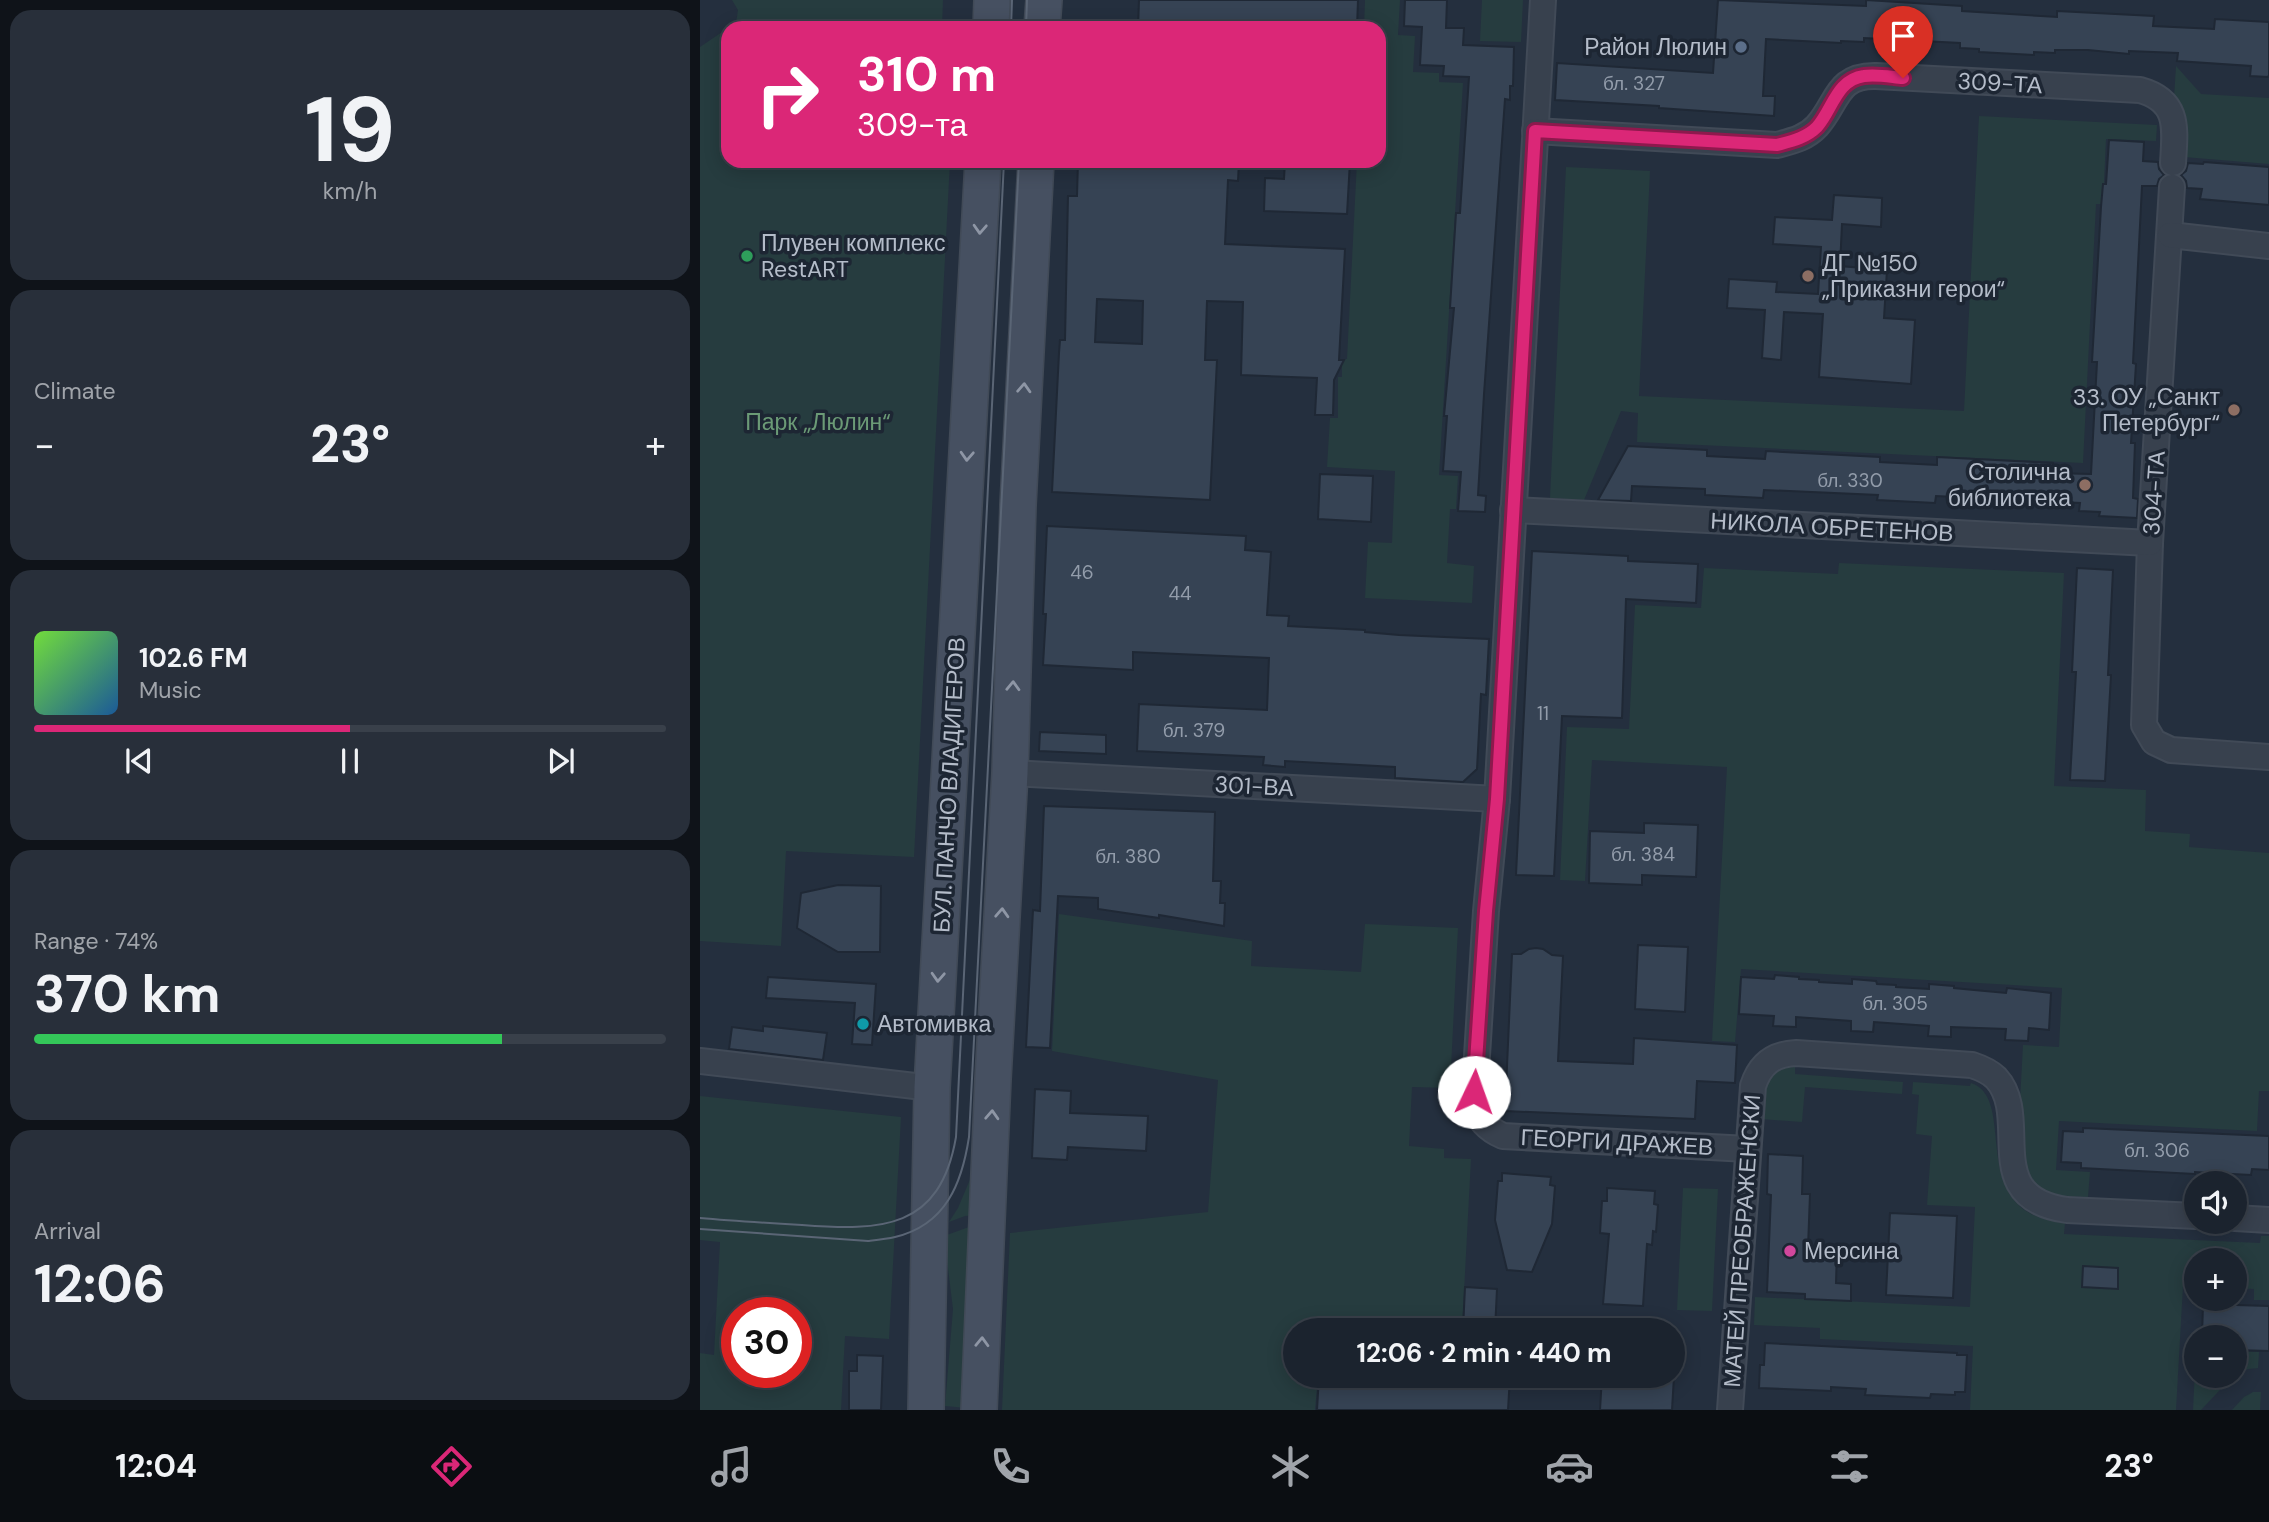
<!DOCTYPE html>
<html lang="en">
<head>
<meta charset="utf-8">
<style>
  body { margin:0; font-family:"DM Sans",sans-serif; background:#282f3a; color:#f1f3f6; height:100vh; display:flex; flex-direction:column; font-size:26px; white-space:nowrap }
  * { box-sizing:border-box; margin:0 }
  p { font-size:23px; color:#a0a4aa }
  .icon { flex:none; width:38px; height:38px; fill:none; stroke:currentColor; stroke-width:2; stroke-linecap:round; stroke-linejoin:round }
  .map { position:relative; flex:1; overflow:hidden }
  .sheet { display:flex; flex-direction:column; gap:10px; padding:10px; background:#0f1319; width:700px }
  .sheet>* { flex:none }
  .hud { position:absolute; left:21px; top:21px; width:665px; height:147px; border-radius:21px; box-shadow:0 4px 18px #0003,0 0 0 2px #39404a; background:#db2777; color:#fff; overflow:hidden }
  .tools { position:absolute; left:1484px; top:1171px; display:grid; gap:14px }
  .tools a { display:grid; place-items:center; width:63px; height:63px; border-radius:50%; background:#1b232e; box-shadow:0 4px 18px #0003,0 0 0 2px #39404a; font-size:35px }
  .speed { position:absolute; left:21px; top:1297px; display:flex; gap:14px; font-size:35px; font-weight:700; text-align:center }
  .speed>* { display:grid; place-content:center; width:91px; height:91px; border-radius:50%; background:#1b232e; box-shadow:0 4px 18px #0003,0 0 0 2px #39404a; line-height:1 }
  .speed .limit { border:10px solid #d22; background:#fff; color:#111 }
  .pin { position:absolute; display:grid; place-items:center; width:60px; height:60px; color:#fff; margin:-72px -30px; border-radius:50% 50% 50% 0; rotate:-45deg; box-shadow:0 0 7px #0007 }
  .pin .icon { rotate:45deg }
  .me { position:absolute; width:77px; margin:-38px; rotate:3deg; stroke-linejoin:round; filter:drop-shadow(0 0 5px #0008) }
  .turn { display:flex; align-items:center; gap:24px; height:147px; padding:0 21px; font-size:32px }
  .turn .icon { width:91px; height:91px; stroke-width:2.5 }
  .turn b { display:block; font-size:49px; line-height:60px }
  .big { font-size:52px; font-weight:700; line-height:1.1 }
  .sheet .tile { flex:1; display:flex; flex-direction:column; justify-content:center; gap:10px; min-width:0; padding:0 24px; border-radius:21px; background:#282f3a }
  .sheet .dial { align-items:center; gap:0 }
  .dial b { font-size:91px; line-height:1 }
  .song { display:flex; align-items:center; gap:21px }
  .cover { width:84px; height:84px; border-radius:10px; background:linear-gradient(135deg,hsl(100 70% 55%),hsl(210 70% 35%)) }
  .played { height:7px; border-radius:4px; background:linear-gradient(90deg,#db2777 50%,#39404a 50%) }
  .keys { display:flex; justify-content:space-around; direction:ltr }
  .heat { display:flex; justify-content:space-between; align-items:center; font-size:38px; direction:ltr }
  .charge { height:10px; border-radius:5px; background:linear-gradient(90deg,#34c759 74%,#39404a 0) }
  .trip { position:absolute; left:583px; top:1318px; width:402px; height:70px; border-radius:35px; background:#1b232e; box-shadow:0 4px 18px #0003,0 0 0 2px #39404a; font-weight:700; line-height:70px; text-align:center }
  .menu { display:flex; height:112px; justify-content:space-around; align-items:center; background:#0b0e12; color:#a0a4aa }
  .menu .icon { width:49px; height:49px }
  .menu .active { color:#db2777 }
  .menu b { font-size:32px; color:#f1f3f6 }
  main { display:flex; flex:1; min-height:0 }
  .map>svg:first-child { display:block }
</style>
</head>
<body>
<main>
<section class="sheet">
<div class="tile dial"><b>19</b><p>km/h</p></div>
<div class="tile"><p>Climate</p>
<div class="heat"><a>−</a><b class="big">23°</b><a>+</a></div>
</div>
<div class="tile">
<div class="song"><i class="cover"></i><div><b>102.6 FM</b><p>Music</p></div></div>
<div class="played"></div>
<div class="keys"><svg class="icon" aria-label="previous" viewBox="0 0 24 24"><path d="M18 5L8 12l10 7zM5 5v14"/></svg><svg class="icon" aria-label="pause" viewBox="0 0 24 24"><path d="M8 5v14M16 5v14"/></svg><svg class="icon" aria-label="next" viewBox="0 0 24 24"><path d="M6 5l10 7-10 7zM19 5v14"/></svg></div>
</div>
<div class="tile"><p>Range · 74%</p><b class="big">370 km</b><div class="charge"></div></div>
<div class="tile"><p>Arrival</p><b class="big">12:06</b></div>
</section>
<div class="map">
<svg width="1569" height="1410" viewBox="0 0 1569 1410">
  <rect width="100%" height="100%" fill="#242f3e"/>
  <!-- green -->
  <g fill="#263c3f" fill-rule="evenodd">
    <path d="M32,0H243L242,28L138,25L137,28H29L36,23L38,10Z"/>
    <path d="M665,0H700L698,35L715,36L713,72L739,73V82L763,83L739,475L758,476L756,509H750L747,563L774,566L772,603L665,598L668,542L692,543L695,471L627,467L630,418H638V377H642V359H647L657,161H679V28H664Z"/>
    <path d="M782,0H823L821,42L780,41Z"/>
    <path d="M28,28V161H250L214,857L86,851L81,946L0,941V47Z"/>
    <path d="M1476,66L1501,94L1569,98V164L1484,157L1474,98Z"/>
    <path d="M1279,116L1457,125L1456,141L1406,139L1403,204H1396L1383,463L937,442L938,413L921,411L884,500L850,498L866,167L950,171L939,396L1264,411Z"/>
    <path d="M1139,563L1364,573L1354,786L1446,790L1445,831L1490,834L1489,847L1569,853V1091H1559L1557,1131L1359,1121L1356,1170L1390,1172L1388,1197L1355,1196L1344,1191L1334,1183L1328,1172L1324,1159L1320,1101L1323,1045L1359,1047L1362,988L1041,969L1035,1042L1012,1041L1027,767L892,760L885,881L860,880L867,727L929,729L935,605L1001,608L1004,568L1138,574Z"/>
    <path d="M359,914L552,941L551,966L661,972L665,924L758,928L750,1088L712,1087L709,1146L744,1149V1158L771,1159L762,1330H672L622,1320L621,1330H595V1376H618L615,1410H302L310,1233L508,1212L518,1080L352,1051Z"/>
    <path d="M1095,1064V1074L1203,1082L1202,1094L1105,1087L1102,1122L1061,1119C1062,1102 1060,1077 1078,1067C1082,1065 1091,1065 1095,1064Z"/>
    <path d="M1213,1082L1270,1086L1271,1083C1320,1099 1262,1214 1365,1223L1364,1234L1560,1243L1561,1236H1569V1300H1554V1289L1535,1288V1260H1496V1286H1483L1476,1410H1270L1273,1346L1120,1339V1328L1054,1325L1055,1297L1270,1307L1275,1207L1227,1205L1232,1136L1216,1134L1219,1095L1212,1094Z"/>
    <path d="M0,1096L201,1117L189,1339L145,1336L141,1410H0V1353L14,1355L20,1242L0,1240ZM37,1312H96V1372H37Z"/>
    <path d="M274,1170L278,1215L265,1216L249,1222L258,1208Z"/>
    <path d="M983,1188L1018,1189L1012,1311L977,1310Z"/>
    <path d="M269,1227L276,1229L266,1408L245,1406L253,1309L244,1236Z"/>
    <path d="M1496,1349V1376H1533L1501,1410H1493Z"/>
    <path d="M1535,1351L1559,1352L1558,1368L1548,1369L1535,1374Z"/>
    <path d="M1553,1392H1561L1560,1410H1532L1544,1397Z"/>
  </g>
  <!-- building -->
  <g fill="#364354" stroke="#1f2835" stroke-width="2" fill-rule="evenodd">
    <path d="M439,0H658L657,28H438Z"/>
    <path d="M705,0H747L746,28H764L763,45L814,47L813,86H810V100L805,99L784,394L778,495L786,496L785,512L758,511L761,472L743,471L747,416H744L754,308H750L756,213H760L769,77L743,76L744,66L720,65L722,27L704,26Z"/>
    <path d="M1018,0L1166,6V0L1262,6V11L1357,17V11L1454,16L1453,26L1514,29L1515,19L1569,22V75L1568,77L1550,76L1551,66L1477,61L1478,53L1429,51V54L1388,50H1355V53L1334,52V55L1279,52V49L1260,48V43L1164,38V42L1141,41V43L1066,39L1063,96H1075L1074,116L959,108V106L855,100L857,63L1013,73Z"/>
    <path d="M1409,140L1444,142L1443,161L1458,162L1459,169L1464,175L1459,179L1457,186H1442L1433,363L1436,364L1431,443H1435L1433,498L1438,499L1437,518L1399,516L1400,512L1379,511L1380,503L1236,496L1235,503L1177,500L1178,495L1064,490L1063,498L1005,495V489L932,486L931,501L898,500L928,446L1007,450V456L1065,459L1066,451L1180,457V462L1237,465V457L1353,463L1352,473L1391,474L1397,362H1392L1401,207L1403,184H1406Z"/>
    <path d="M378,161H539L538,181L528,180L525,244L645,249L639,360H644L634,380L633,415H615L617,378L541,375L543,302L507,301L505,360H517L510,500L352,492L359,353L360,340H365L368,196H377ZM397,299L443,301L442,344L395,342Z"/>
    <path d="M585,161H650L647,214L564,211L565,178L584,179Z"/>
    <path d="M1504,162L1569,167V205L1500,199L1502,189L1487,188L1486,181L1481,175L1486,171L1488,163L1503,164Z"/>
    <path d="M1134,195L1182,198L1181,227L1142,224L1140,266L1187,270L1184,318L1215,320L1211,384L1119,377L1123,314L1084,312L1081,360L1062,358L1065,310L1027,308L1029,279L1077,282L1076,292L1118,294L1121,247L1073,244L1075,217L1132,220Z"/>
    <path d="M620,474L673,476L671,522L618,519Z"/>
    <path d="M347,526L546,536L545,550L571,552L567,615L589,616L588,626L665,630V632L699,635L789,639L786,695L781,694L777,769L763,782L695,778V767L585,761V767L563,765L564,757L437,751L439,704L567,710L569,658L433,652V670L343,665L346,614H343Z"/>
    <path d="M832,551L928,556V561L998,564L996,603L926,599L922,718L862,716L854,876L816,875Z"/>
    <path d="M1377,568L1413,570L1408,675H1411L1405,781L1370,780L1376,672H1372Z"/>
    <path d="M340,732L406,735V754L339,751Z"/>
    <path d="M344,806L515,812L513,881H521L520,903H525L524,926L459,915V918L398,909V898L358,896L350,1048L326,1047L333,910L340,911Z"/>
    <path d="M944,823L998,825L996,877L942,875V885L889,883L890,831L944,833Z"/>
    <path d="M138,885L181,886L180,952H138L97,928L101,893Z"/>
    <path d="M938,945L988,947L985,1012L935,1009Z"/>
    <path d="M836,948L843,949L852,955L863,956L858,1061L933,1064L934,1038L1037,1045L1035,1083L997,1081L995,1119L805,1111L812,954H821L829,949Z"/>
    <path d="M1075,975L1099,977V979L1119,980V982L1152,984V979L1176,981L1177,984L1196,985V987L1229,989V984L1254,986V988L1274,990L1306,993L1307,988L1351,993L1349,1030L1329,1028L1328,1041L1305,1040L1306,1029L1251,1027V1037L1228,1036L1229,1026L1174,1022L1173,1032L1151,1031V1021L1096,1017V1027L1073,1026L1074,1016L1039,1014L1041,977L1074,979Z"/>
    <path d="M68,977L176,984L172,1045L152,1044L155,1003L66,998Z"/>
    <path d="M63,1026L127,1033L123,1060L29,1049L32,1027L63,1031Z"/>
    <path d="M335,1089L371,1091L370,1113L448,1116L446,1151L368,1147L367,1160L332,1158Z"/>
    <path d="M1383,1128L1569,1136V1170L1552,1169L1551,1175L1495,1172V1174L1381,1168V1163L1361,1162L1363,1131L1383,1132Z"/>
    <path d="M1068,1154L1103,1156L1102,1194H1110L1108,1248L1137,1249L1136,1283L1151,1284V1301L1105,1299V1294L1067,1292L1071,1195L1067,1194Z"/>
    <path d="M802,1173L851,1177L850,1185L855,1186L852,1224L832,1272L807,1270L795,1220L798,1181H802Z"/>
    <path d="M907,1188L955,1191L954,1204L958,1205L956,1232L953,1231L952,1245L947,1244L943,1306L903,1304L909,1234L900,1233L902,1201H907Z"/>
    <path d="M1190,1213L1257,1216L1253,1298L1186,1295Z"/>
    <path d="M1383,1266L1418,1268V1289L1382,1287Z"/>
    <path d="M765,1287L797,1289L795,1330H763Z"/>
    <path d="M1503,1304L1569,1306V1351L1535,1350V1337H1502Z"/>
    <path d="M1065,1343L1257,1353V1355H1267L1265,1392H1255V1395L1231,1394L1230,1398L1165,1395L1166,1389L1131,1387V1391L1059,1388L1060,1365H1064Z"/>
    <path d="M157,1355L183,1356L181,1410H149V1371H157Z"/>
    <path d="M619,1376H810L808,1410H617Z"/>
    <path d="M902,1376H974L972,1410H900Z"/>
  </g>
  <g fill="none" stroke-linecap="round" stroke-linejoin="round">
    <!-- street casing -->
    <g stroke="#414a57" stroke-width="28">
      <g id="street">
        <path d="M843,0L797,799L786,911L774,1104C779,1120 787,1129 803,1136L1048,1149"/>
        <path d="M835,131L1077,145C1092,141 1106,138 1117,126C1138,103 1136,75 1176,76L1440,90C1480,101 1475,129 1473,163"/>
        <path d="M1472,187L1450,543L1444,725L1454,742L1471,750L1569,757"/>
        <path d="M1470,235L1569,246"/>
        <path d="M813,510L1450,543"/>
        <path d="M310,773L797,799"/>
        <path d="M0,1061L232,1088"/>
        <path d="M1535,1218L1569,1220"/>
        <path d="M1030,1410L1053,1086C1060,1064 1073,1054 1096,1053L1272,1065C1281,1068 1289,1071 1296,1078C1333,1118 1278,1198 1367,1210L1496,1216"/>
      </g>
    </g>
    <!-- secondary casing -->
    <g stroke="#414a57" stroke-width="38">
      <g id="secondary">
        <path d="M291,28L292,0"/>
        <path d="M342,28L344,0"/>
        <path d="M226,1410L232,1088L283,161"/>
        <path d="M279,1410L293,1079L310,773L318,505L336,161"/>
      </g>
    </g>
    <!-- street -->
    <use href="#street" stroke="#38414e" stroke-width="24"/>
    <!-- secondary -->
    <use href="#secondary" stroke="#465061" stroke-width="35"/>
    <!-- tram -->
    <g stroke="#5a6575" stroke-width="2">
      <path d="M311,28L312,0"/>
      <path d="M326,28L327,0"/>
      <path d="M0,1218C34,1221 68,1223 102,1225C181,1231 240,1230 256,1137L304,161"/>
      <path d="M0,1229L168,1241C177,1240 187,1239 195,1237C246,1225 262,1183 269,1137L319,161"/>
    </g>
  </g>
  <!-- one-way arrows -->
  <defs><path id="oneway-chevron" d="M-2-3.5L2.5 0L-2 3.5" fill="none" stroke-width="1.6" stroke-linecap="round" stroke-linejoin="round" transform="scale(1.75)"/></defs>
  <g stroke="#8e96a5">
    <use href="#oneway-chevron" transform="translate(280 229) rotate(93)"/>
    <use href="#oneway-chevron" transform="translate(324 388) rotate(-87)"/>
    <use href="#oneway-chevron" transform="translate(267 456) rotate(93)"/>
    <use href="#oneway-chevron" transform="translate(313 686) rotate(-88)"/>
    <use href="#oneway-chevron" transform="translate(302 913) rotate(-87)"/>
    <use href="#oneway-chevron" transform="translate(238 977) rotate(93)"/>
    <use href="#oneway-chevron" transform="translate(292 1115) rotate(-87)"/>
    <use href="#oneway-chevron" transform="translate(282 1342) rotate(-88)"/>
  </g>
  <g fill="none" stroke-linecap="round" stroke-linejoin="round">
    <!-- route casing -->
    <g stroke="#8e194d" stroke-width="18">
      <path id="route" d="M774,1092L786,911L797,799L835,131L1077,145C1092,141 1106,138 1117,127C1133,109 1136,80 1164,76C1176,74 1191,77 1203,78"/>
    </g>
    <!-- route -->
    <use href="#route" stroke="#db2777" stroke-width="12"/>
  </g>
  <!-- markers -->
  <circle fill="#5c6f8a" stroke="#1d2633" stroke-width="2.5" cx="1041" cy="47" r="7"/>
  <circle fill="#2e9e5b" stroke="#1d2633" stroke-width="2.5" cx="47" cy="256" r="7"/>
  <g fill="#8d6e63" stroke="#1d2633" stroke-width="2.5">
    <circle cx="1108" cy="276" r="7"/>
    <circle cx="1534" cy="410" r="7"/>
    <circle cx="1385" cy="485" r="7"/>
  </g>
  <circle fill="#0f9aa8" stroke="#1d2633" stroke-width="2.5" cx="163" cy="1024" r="7"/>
  <circle fill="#d1479c" stroke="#1d2633" stroke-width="2.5" cx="1090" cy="1251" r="7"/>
  <g text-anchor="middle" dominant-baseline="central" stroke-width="7" stroke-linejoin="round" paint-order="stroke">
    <!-- number labels -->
    <g font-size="19" fill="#929caa">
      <text x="934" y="83">бл. 327</text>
      <text x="1150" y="480">бл. 330</text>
      <text x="382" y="572">46</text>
      <text x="480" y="593">44</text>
      <text x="843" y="713">11</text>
      <text x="494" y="730">бл. 379</text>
      <text x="943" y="854">бл. 384</text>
      <text x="428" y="856">бл. 380</text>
      <text x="1195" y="1003">бл. 305</text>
      <text x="1457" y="1150">бл. 306</text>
    </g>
    <!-- poi labels -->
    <g font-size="23" fill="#b4bcc9" stroke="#1d2633" text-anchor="start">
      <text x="1027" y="47" text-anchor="end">Район Люлин</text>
      <text x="61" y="243">Плувен комплекс<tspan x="61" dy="26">RestART</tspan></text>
      <text x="1122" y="263">ДГ №150<tspan x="1122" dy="26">„Приказни герои“</tspan></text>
      <text x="1520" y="397" text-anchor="end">33. ОУ „Санкт<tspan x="1520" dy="26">Петербург“</tspan></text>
      <text x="1371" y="472" text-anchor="end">Столична<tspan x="1371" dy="26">библиотека</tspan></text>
      <text x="177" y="1024">Автомивка</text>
      <text x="1104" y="1251">Мерсина</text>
    </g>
    <!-- street labels -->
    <g font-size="23" fill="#b4bcc9" stroke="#1d2633">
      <text transform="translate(1300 83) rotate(3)">309-ТА</text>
      <text transform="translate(1454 493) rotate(-86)">304-ТА</text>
      <text transform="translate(1132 527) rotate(3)">НИКОЛА ОБРЕТЕНОВ</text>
      <text transform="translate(249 785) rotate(-87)">БУЛ. ПАНЧО ВЛАДИГЕРОВ</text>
      <text transform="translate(554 786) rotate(3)">301-ВА</text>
      <text transform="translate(917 1142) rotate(3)">ГЕОРГИ ДРАЖЕВ</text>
      <text transform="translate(1042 1241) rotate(-86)">МАТЕЙ ПРЕОБРАЖЕНСКИ</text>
    </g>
    <!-- park labels -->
    <g font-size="23" fill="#6b9a76" stroke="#1d2633">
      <text x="118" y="422">Парк „Люлин“</text>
    </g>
  </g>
</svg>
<div class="tools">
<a><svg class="icon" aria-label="sound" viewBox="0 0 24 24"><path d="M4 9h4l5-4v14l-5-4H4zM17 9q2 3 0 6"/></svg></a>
<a>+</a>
<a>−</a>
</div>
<div class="speed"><div class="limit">30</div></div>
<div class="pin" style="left:1203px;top:78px;background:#d93025"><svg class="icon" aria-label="arrive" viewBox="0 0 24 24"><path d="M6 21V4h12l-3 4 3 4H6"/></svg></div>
<svg class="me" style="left:774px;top:1092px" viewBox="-20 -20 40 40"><circle r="19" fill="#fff"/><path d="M0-13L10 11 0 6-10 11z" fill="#db2777"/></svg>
<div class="trip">12:06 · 2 min · 440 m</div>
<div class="hud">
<div class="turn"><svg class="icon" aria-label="right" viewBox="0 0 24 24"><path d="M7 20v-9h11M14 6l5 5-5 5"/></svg><div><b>310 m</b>309-та</div></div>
</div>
</div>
</main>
<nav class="menu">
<b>12:04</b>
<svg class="icon active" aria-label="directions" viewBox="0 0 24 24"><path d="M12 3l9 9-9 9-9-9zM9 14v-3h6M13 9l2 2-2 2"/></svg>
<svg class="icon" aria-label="music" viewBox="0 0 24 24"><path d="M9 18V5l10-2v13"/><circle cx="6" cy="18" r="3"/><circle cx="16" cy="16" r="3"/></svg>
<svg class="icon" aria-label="phone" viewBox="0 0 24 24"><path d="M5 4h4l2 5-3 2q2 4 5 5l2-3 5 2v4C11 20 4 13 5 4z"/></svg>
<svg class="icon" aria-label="climate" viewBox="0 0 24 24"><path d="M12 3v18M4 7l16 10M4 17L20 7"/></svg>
<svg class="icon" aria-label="car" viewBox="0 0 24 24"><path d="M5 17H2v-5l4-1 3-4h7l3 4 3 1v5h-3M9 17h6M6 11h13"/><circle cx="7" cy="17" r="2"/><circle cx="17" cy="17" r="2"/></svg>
<svg class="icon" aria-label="filters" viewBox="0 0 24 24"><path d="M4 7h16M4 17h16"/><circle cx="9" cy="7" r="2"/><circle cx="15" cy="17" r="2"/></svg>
<b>23°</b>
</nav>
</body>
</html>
